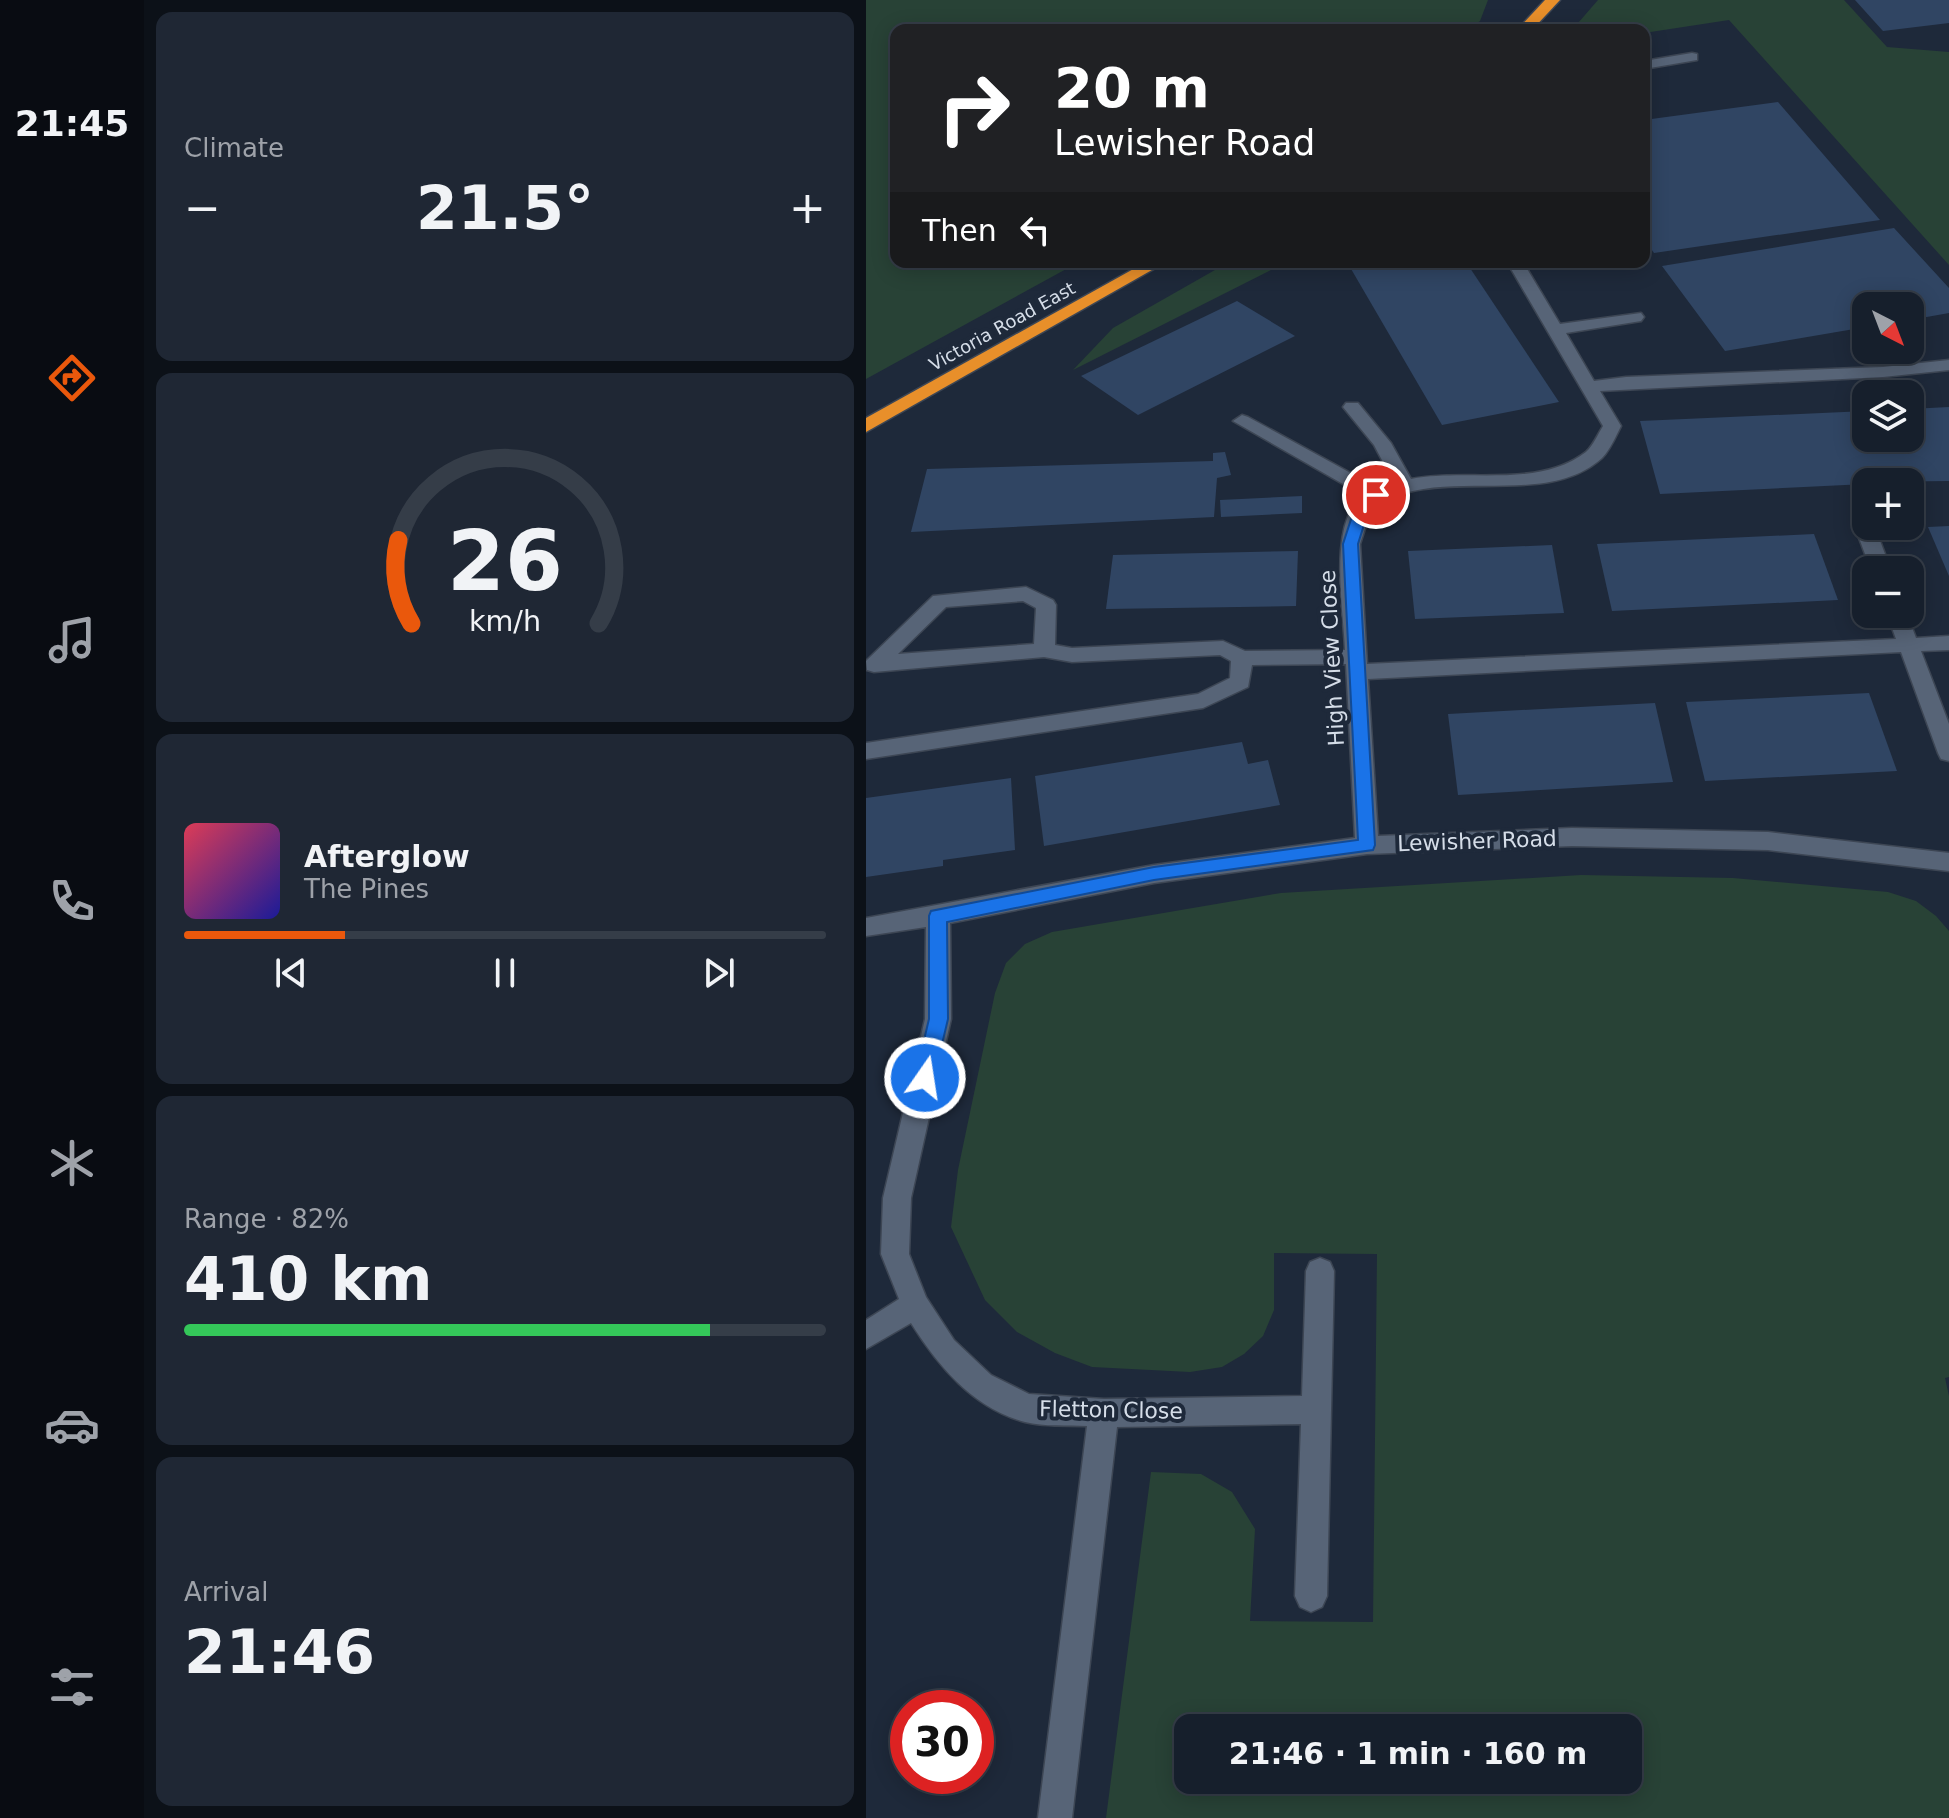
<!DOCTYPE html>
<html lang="en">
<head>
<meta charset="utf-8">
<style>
  body { margin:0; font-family:"DejaVu Sans",sans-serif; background:#1f2734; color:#f1f3f6; height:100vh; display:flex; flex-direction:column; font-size:30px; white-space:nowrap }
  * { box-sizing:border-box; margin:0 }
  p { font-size:26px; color:#9ea2a9 }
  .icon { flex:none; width:44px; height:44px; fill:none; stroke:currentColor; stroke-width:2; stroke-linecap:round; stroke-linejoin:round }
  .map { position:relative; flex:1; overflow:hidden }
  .panel { display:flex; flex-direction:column; gap:12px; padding:12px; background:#0c1118; width:722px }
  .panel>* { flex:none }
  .banner { position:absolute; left:24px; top:24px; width:760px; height:244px; border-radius:16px; box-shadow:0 4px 20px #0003,0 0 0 2px #353d48; background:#202124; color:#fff; overflow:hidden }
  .needle { width:52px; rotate:138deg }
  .tools { position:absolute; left:986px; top:292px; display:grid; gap:16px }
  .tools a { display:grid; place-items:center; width:72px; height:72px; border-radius:16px; background:#161f2c; box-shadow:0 4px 20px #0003,0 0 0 2px #353d48; font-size:40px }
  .speed { position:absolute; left:24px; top:1690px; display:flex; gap:16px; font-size:40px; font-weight:700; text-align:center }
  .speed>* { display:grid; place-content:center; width:104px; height:104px; border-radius:50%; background:#161f2c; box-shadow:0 4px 20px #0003,0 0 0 2px #353d48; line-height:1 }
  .speed .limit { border:12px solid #d22; background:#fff; color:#111 }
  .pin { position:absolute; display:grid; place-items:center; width:68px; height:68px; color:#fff; margin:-34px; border:4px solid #fff; border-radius:50%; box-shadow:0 2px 8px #0007 }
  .me { position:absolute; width:88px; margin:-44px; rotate:13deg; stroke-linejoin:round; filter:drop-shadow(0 0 6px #0008) }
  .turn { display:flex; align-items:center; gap:28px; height:168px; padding:0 32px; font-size:36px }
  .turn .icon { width:104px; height:104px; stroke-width:2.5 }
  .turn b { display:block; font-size:56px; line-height:68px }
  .then { display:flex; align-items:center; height:76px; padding:0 32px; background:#0003; gap:16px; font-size:30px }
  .big { font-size:60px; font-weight:700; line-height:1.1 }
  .panel .card { flex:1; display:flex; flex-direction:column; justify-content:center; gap:12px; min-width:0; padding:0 28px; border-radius:16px; background:#1f2734 }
  .panel .dial { align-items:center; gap:0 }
  .dial svg { height:208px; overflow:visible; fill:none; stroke:#353d48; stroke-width:7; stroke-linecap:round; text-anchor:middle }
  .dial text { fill:#f1f3f6; stroke:none }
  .song { display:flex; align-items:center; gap:24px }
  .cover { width:96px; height:96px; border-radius:12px; background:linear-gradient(135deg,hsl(350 70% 55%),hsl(240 70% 35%)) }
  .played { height:8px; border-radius:4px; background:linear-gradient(90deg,#ea580c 25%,#353d48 25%) }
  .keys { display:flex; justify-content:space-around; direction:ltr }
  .heat { display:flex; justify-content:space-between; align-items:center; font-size:44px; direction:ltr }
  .charge { height:12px; border-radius:6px; background:linear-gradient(90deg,#34c759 82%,#353d48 0) }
  .trip { position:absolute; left:308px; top:1714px; width:468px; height:80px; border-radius:16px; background:#161f2c; box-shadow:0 4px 20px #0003,0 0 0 2px #353d48; font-weight:700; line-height:80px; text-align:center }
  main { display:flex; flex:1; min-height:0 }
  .menu { display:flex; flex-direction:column; width:144px; justify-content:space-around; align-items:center; background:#090c12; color:#9ea2a9 }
  .menu .icon { width:56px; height:56px }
  .menu .selected { color:#ea580c }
  .menu b { font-size:36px; color:#f1f3f6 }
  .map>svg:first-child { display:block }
</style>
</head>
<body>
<main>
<nav class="menu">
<b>21:45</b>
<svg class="icon selected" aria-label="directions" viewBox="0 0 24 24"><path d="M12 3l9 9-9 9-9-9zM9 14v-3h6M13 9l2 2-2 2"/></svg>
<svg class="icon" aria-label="music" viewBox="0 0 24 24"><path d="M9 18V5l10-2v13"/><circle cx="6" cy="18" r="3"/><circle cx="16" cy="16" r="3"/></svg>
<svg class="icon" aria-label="phone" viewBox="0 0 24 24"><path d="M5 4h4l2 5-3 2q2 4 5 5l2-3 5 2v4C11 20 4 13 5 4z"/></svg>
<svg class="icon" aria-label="climate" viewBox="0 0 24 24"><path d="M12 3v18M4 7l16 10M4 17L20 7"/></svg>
<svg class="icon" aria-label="car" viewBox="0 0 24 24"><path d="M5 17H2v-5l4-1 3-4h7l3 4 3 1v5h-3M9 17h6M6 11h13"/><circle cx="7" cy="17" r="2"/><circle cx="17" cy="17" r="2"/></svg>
<svg class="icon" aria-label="filters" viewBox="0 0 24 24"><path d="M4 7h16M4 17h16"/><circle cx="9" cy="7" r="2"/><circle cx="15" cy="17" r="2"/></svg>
</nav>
<section class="panel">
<div class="card"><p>Climate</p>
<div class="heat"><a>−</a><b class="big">21.5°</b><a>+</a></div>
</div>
<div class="card dial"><svg viewBox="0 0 100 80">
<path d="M14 69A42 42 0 1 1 86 69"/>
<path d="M14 69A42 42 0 0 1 9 37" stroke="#ea580c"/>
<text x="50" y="56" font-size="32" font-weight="700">26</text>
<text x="50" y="72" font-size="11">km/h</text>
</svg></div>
<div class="card">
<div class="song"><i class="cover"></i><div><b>Afterglow</b><p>The Pines</p></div></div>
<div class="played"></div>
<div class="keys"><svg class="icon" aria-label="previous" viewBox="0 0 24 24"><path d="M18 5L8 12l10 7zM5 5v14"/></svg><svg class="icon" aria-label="pause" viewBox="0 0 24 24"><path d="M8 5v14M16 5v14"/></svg><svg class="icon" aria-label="next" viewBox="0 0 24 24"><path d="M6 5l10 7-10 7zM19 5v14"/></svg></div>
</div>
<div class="card"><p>Range · 82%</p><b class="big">410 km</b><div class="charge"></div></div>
<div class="card"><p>Arrival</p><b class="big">21:46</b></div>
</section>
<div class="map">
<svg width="1083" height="1818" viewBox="0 0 1083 1818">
  <rect width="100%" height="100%" fill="#1e293a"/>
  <!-- green -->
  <g fill="#284236" fill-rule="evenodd">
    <path d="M0,0H622L614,21L600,30H30V262H213L0,379Z"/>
    <path d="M732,0H978L1021,47L1083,52V265L863,20L778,33V30H706Z"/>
    <path d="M363,262H421L207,370L247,328Z"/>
    <path d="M715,875L867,878L1022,892L1050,901L1070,916L1083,931V1377L1079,1378L1083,1396V1818H240L285,1472L335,1474L366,1492L389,1529L384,1621L507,1622L511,1254L408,1253V1310L397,1336L378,1354L356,1367L324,1372L226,1367L189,1353L151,1332L119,1300L85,1227L92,1170L129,993L140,963L159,944L186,932L415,893ZM762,1728V1780H322V1728Z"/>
  </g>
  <!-- building -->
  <g fill="#304563">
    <path d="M989,0H1083V23L1017,31Z"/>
    <path d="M912,102L1014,220L788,253L778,239V120Z"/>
    <path d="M1028,228L1083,288V313L1044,320V306H1000V327L859,351L796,266Z"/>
    <path d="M481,262H600L693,402L576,425Z"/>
    <path d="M371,301L429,336L272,415L215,376Z"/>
    <path d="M1083,407V481L1000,482V484L794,494L774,421L1000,411V438H1044V409Z"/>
    <path d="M359,452L365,475L351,478L348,517L45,532L61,469L347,461V453Z"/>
    <path d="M436,496V513L355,517L354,500Z"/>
    <path d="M1083,526V576L1062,527Z"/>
    <path d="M948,534L972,600L746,611L731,544Z"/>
    <path d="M686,545L698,613L549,619L542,551Z"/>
    <path d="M432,551L430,606L240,609L247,555Z"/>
    <path d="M1003,693L1031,771L839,781L820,702Z"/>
    <path d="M789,703L807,782L592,795L582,714Z"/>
    <path d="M376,742L382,764L402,760L414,805L178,846L169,776Z"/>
    <path d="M145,778L149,850L77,860V866L0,877V798Z"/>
  </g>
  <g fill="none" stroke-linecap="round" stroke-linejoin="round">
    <!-- minor casing -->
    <g stroke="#3d4654" stroke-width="3">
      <g id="minor">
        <path d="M826,53L831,54V60L778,69V61Z"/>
        <path d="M641,262H657L694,324L775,313L778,317L775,321L700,333L728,381L760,377L1017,367L1083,360V370L1017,377L734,391L755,426C750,436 744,450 736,458C677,512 567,461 505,510L494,544L501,664L1030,639L1021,614H1041L1050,638L1083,636V650L1055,651L1083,724V761L1075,759L1072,753L1035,652L502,679L512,836L706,828L902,832L1083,853V871L902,850L706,846L501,854L288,883L84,923L85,1019L45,1198L43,1254L60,1297L88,1340L125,1375L163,1394L238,1399L436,1396L440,1271L444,1262L454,1258L464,1262L468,1271L461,1596L456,1607L445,1612L434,1607L429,1596L435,1424L251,1427L206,1818H172L221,1426C202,1425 178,1427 159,1422C107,1408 72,1366 45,1323L0,1349V1320L33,1299L15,1254L17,1198L59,1019L60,927L0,936V918L288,865L489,838L480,664L386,665L382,687L337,708L0,759V743L332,694L364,678L365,661L354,655L206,662L178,657L8,672L1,670L0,661L67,596L160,587L187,600L190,605L189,645L206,648L357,641L379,651L479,650C478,613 461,518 498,496L367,421L376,415L382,417L512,488L528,483L508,445L477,407L480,403H492L525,443L545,479C601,468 672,489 720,452C727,446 732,434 737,426ZM157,601L170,608L168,644L32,654L80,607Z"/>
        <path d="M1000,524L1010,530L1025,570H1005L990,530Z"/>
      </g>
    </g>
    <!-- highway casing -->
    <g stroke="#3d4654" stroke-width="3">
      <g id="highway">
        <path d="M679,0H694L666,30H651Z"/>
        <path d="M280,262H300L0,432V418Z"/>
      </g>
    </g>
    <!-- path -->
    <path stroke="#828c99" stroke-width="3" stroke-dasharray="4 3" stroke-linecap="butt" d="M326,269L339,262"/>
    <!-- minor -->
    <use href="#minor" fill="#576477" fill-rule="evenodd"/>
    <!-- highway -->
    <use href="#highway" fill="#e88f2a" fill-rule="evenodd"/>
  </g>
  <!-- route -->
  <path fill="#1a73e8" stroke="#114b97" stroke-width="2" d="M510,491L517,495L503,509L492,544L509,845L507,850L288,880L81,922L82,1019L68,1078L66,1084H52L49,1078L63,1019V916L65,911L288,867L492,840L477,544L489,507Z"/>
  <g text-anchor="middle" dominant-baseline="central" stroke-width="8" stroke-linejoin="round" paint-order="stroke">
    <!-- far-street labels -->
    <g font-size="18" fill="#d5dde8" stroke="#1e293a">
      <text transform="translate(136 326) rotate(-29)">Victoria Road East</text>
    </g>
    <!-- street labels -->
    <g font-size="22" fill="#d5dde8" stroke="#1e293a">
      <text transform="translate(466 658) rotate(-93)">High View Close</text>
      <text transform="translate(611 841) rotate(-2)">Lewisher Road</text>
      <text transform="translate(245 1410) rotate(1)">Fletton Close</text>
    </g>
  </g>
</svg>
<div class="tools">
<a><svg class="needle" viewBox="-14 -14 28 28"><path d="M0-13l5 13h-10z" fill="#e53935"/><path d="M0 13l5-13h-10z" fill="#9ea2a9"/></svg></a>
<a><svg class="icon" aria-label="layers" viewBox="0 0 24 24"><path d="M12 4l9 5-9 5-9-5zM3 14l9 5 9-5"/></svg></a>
<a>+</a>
<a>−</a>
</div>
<div class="speed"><div class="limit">30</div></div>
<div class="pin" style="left:510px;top:495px;background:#d93025"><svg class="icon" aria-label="arrive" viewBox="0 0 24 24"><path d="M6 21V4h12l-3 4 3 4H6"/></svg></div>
<svg class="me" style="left:59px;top:1078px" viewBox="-20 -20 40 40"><circle r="17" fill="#1a73e8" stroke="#fff" stroke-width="3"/><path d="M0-11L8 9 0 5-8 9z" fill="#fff"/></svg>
<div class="trip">21:46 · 1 min · 160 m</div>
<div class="banner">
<div class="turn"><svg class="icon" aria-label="right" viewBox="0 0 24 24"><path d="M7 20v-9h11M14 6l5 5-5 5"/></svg><div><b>20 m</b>Lewisher Road</div></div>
<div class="then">Then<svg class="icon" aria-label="left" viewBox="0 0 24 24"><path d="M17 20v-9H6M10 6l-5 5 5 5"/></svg></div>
</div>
</div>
</main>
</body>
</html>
